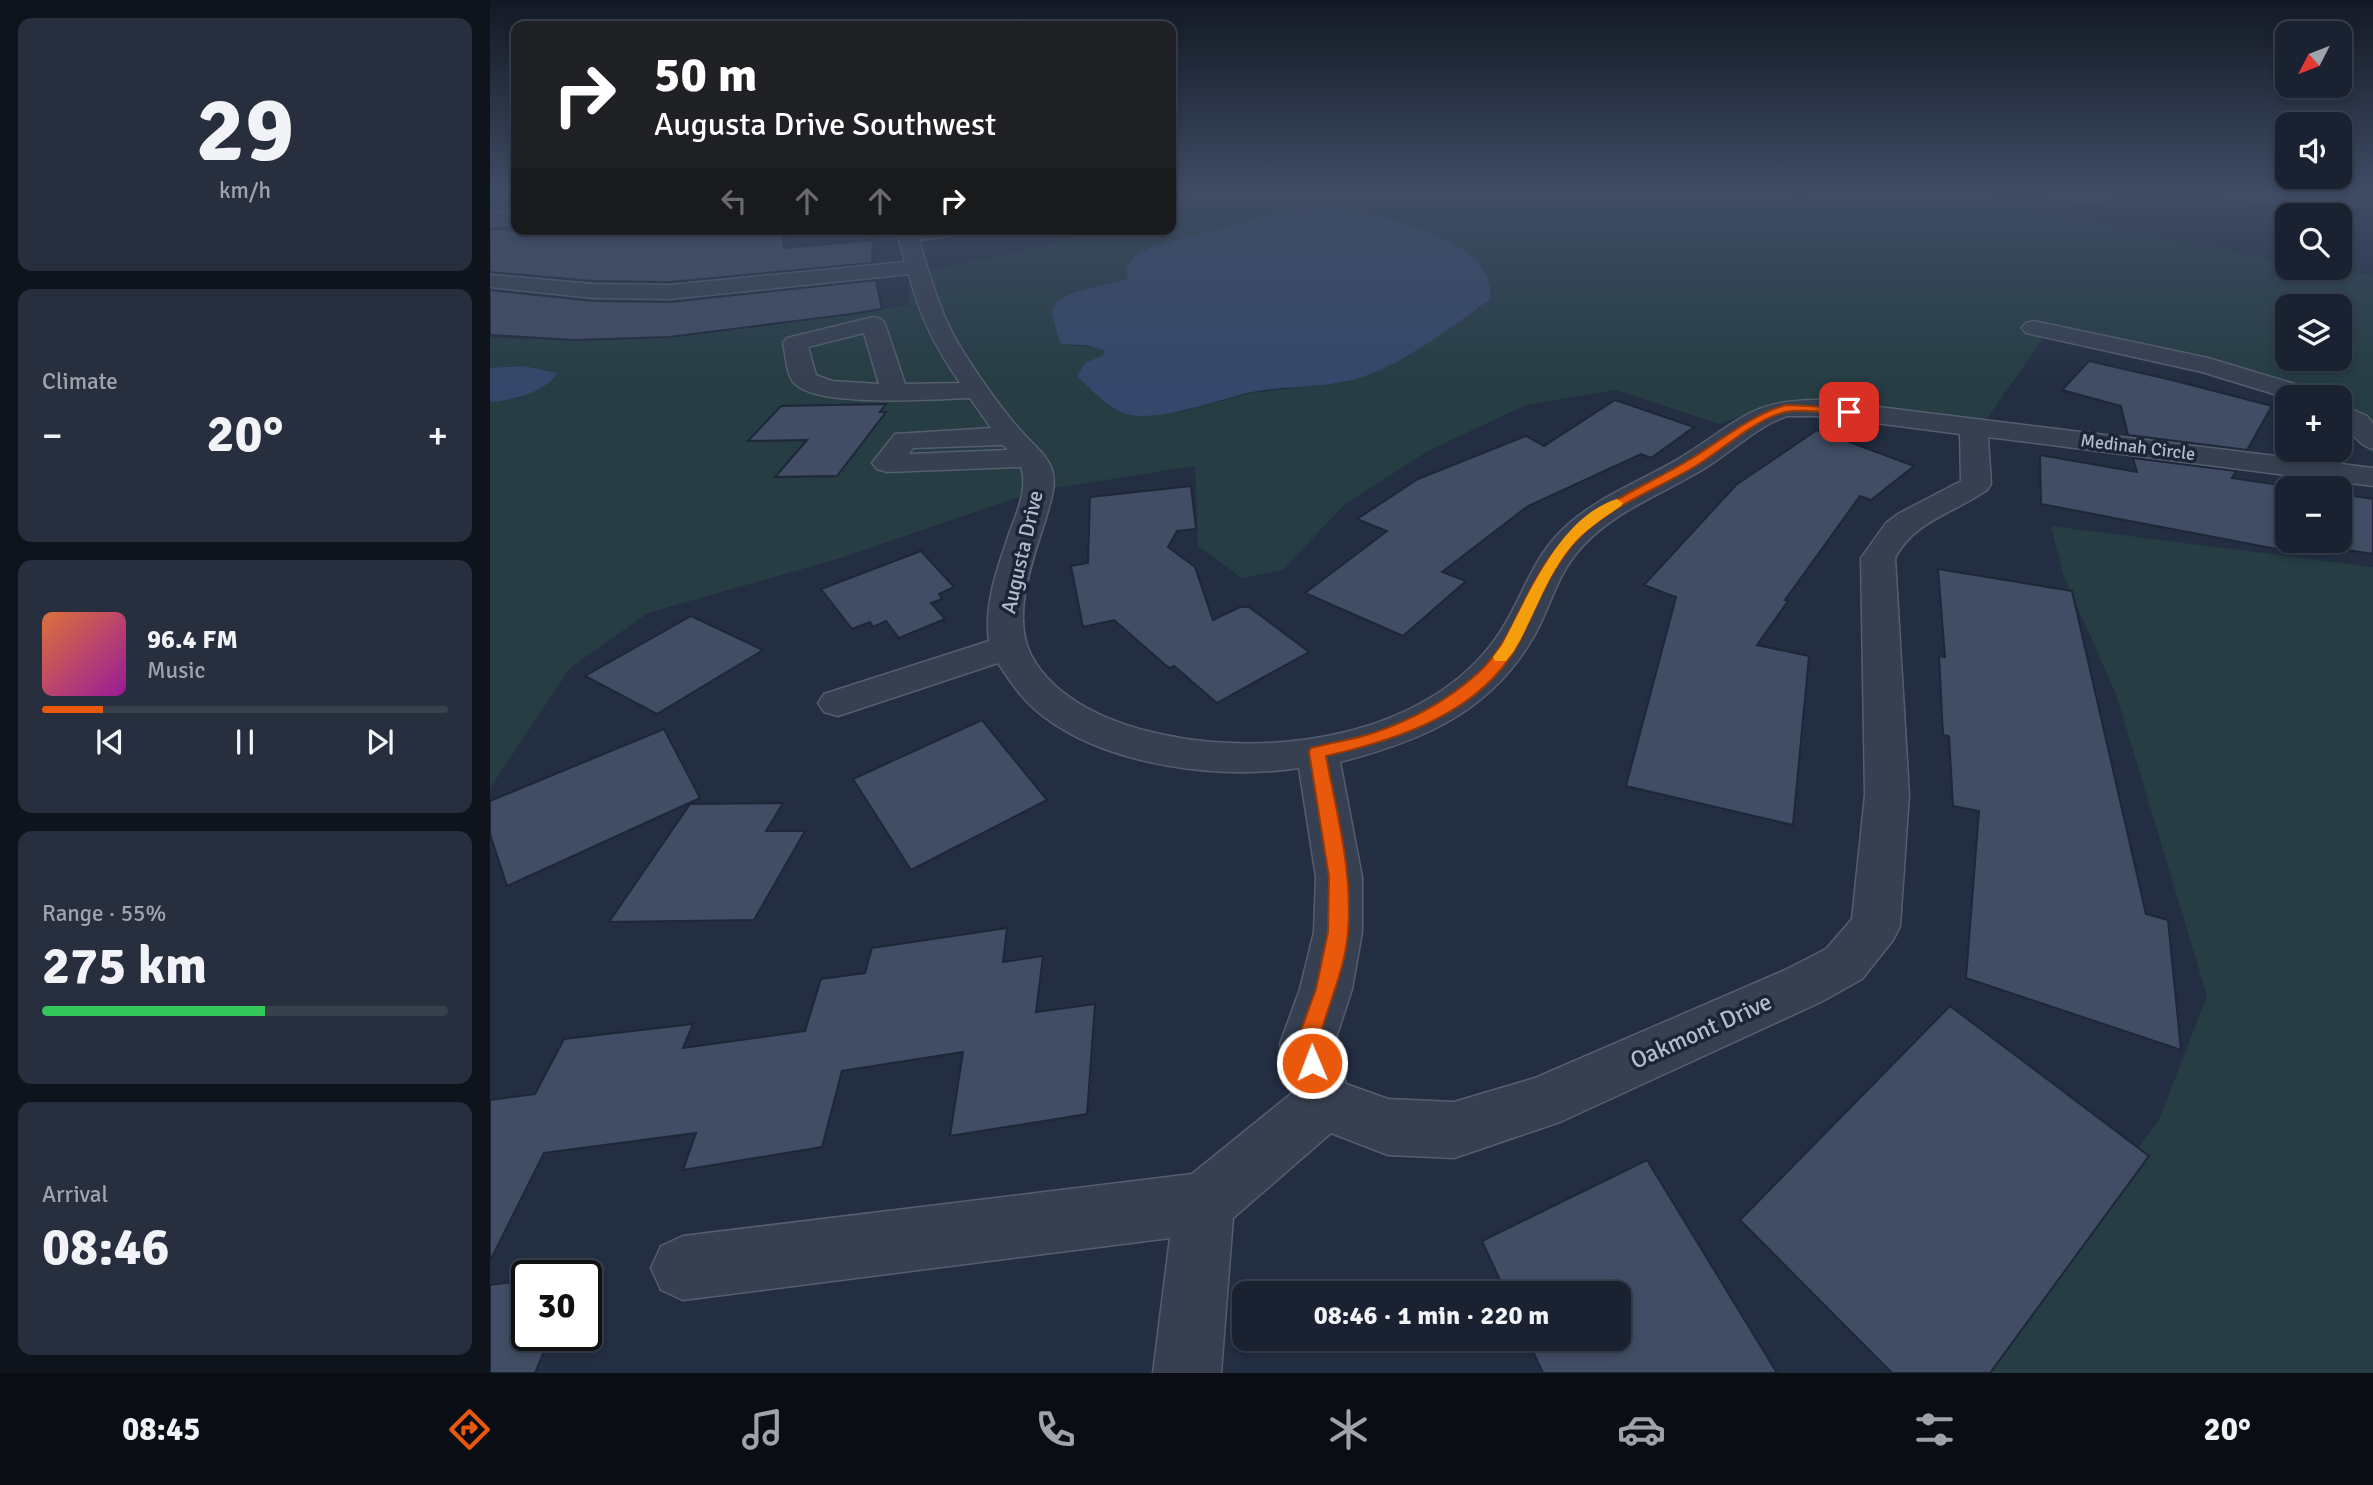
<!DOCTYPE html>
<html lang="en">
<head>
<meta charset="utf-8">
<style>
  body { margin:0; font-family:Signika,sans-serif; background:#272f3e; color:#f1f3f6; height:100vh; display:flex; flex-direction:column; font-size:26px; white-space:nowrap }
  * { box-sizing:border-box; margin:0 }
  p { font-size:23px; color:#9fa4ac }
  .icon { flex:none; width:38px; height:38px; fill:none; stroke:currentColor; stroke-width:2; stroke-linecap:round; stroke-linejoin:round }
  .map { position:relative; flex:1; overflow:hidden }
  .details { display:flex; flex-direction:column; gap:18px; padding:18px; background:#0e131c; width:490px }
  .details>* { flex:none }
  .guide { position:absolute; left:21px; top:21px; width:665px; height:214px; border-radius:14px; box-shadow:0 4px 10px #0003,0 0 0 2px #383f4d; background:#202124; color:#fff; overflow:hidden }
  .needle { width:46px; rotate:228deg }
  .controls { position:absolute; left:1785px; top:21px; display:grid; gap:14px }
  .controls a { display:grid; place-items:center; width:77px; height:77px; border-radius:14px; background:#1a2232; box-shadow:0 4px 10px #0003,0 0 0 2px #383f4d; font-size:35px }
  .speed { position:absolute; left:21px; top:1260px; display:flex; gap:14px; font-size:35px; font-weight:700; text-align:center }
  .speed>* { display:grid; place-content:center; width:91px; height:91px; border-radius:50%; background:#1a2232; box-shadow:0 4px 10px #0003,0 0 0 2px #383f4d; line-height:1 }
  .speed .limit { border:4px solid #111; border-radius:10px; background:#fff; color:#111 }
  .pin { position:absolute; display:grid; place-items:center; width:60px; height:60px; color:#fff; margin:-30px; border-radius:14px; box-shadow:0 4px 10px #0006 }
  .me { position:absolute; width:77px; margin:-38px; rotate:359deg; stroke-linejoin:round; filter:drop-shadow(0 0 5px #0008) }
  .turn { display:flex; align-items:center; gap:24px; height:147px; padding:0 28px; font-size:32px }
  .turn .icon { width:91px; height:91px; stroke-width:2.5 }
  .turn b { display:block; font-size:49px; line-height:60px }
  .lanes { display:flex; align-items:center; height:66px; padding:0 28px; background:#0003; justify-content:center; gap:35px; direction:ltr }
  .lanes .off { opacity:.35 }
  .big { font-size:52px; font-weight:700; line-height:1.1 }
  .details .card { flex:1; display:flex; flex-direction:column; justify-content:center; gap:10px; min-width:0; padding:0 24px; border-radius:14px; background:#272f3e }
  .details .dial { align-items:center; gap:0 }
  .dial b { font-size:91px; line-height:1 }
  .song { display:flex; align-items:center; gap:21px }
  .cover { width:84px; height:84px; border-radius:10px; background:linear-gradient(135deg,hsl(20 70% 55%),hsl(300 70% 35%)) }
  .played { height:7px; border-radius:4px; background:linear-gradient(90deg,#ea580c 15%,#383f4d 15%) }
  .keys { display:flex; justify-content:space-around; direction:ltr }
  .heat { display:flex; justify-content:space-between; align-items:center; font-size:38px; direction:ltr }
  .charge { height:10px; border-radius:5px; background:linear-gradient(90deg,#34c759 55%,#383f4d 0) }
  .trip { position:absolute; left:742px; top:1281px; width:399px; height:70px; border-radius:14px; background:#1a2232; box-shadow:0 4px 10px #0003,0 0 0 2px #383f4d; font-weight:700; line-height:70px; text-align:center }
  .menu { display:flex; height:112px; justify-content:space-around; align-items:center; background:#0a0e14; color:#9fa4ac }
  .menu .icon { width:49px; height:49px }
  .menu .selected { color:#ea580c }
  .menu b { font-size:32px; color:#f1f3f6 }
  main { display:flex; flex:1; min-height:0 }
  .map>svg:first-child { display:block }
</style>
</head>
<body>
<main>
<section class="details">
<div class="card dial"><b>29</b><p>km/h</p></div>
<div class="card"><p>Climate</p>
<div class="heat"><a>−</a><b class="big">20°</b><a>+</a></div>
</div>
<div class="card">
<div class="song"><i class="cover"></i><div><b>96.4 FM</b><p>Music</p></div></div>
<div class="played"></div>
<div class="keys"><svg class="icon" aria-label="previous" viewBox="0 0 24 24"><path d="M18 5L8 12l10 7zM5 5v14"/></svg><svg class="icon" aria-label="pause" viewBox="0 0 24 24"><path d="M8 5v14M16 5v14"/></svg><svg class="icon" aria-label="next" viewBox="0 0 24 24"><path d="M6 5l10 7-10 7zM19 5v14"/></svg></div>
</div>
<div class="card"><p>Range · 55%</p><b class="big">275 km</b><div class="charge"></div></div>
<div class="card"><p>Arrival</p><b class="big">08:46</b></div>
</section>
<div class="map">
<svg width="1883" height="1373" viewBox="0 0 1883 1373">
  <rect width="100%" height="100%" fill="#232e42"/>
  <!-- green -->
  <g fill="#253d43" fill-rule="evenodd">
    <path d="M697,191H1272L1311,197L1327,191H1517L1501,199L1797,263V268H1830L1883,275V454L1850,425V397H1817L1561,327L1496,420L1299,400L1229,424L1126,390L1036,405L938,451L854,505L793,570L752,578L708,546L705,466L546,491L354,557L158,613L80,668L0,788V402L28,398L68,373L34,366L0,368V338L52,339L256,328L419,305V274L543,249L604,229H681V199ZM877,213L967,246L1001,299L941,341L890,369L855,382L761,393L689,412L595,363L613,355L614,349L570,344L584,292L639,279L636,269L646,255L662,247ZM1797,306H1850V359H1797Z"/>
    <path d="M1561,526L1883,567V1373H1479L1669,1120L1717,996L1626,694L1574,577Z"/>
  </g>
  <!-- water -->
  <g fill="#35476a">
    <path d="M834,206C874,212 964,231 989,264C998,275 1000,285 1001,299C959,328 904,373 853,382C821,388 788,386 757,393C729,400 663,423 637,414C617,408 602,390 587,376L595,363L613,355L614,350L595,345L570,344L562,313L566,302L584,292L638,279L636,269L646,255L662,247L792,212Z"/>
    <path d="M34,366L68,373C54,393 24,400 0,402V368Z"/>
  </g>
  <!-- building -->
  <g fill="#414d64" stroke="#1e2738" stroke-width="2">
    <path d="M0,229H293L294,248L383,240L382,263L180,282L103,281L0,272Z"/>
    <path d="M386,280L392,309L361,314L179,337L84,340L0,335V290L103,301L180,302Z"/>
    <path d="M1599,361L1686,381L1782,406L1757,450L1638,435L1631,406L1572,390Z"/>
    <path d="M1125,400L1204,427L1161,458L1151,454L1038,506L952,572L976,581L913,636L815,593L897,531L867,519L928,479L1036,436L1054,446Z"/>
    <path d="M396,404L390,412H396L347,476L285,477L317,440L258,441L291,406Z"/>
    <path d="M1327,430L1424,466L1381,500L1370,496L1295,600L1298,601L1267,645L1319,656L1303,825L1136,786L1186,597L1154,585L1246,485Z"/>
    <path d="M1550,455L1647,472L1643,458L1746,471L1742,478L1810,488H1797V551L1551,504Z"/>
    <path d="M701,486L706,529L687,531L678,547L705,567L723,620L750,607H759L819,652L727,703L684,666L679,668L624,620L593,627L581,566L598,563L600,497Z"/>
    <path d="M1850,494L1883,499V554L1801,541H1850Z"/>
    <path d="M431,551L464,587L449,594L452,599L441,603L455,619L409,638L396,621L383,627L380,622L362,629L331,589Z"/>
    <path d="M1448,569L1582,591L1656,914L1678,920L1691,1050L1476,978L1489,811L1463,806L1459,736L1453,735L1449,656L1455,657Z"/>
    <path d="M201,616L273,650L167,714L95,676Z"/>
    <path d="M492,720L557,800L421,870L363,779Z"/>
    <path d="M174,729L210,798L17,886L0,834V801Z"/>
    <path d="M293,803L276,831H315L264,920L119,922L200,804Z"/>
    <path d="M517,928L513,962L553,956L546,1012L605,1004L597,1114L460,1136L473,1052L352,1071L332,1147L193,1170L206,1133L54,1153L0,1261V1100L45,1094L74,1039L203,1024L193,1048L315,1031L331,979L375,973L382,948Z"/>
    <path d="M1460,1006L1659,1156L1500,1373H1402L1250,1220Z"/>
    <path d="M1157,1160L1168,1178L1287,1373H1053L1037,1339H1129V1293H1016L992,1241Z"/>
    <path d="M37,1280V1335H61L45,1373H0V1285Z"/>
  </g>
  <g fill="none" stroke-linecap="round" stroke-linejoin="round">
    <!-- minor casing -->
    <g stroke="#555e6f" stroke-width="3">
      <g id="minor">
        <path d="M1551,191H1613L1620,197C1612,205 1560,199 1551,191Z"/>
        <path d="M1726,191L1779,193L1803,191L1782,204L1735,196Z"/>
        <path d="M26,211V223L0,226V214Z"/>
        <path d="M406,229H474L465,235L429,240C440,276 450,313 469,345C487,374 509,406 531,431C542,444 557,454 562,470C567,486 560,502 556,518C543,559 521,615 541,655C565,701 623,724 670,734C781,759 936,737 1006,638C1031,603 1040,561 1072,530C1108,495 1156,480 1198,453C1251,419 1264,399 1332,400L1883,468V486L1498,437L1501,484L1497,490C1464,513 1424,521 1405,558L1419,795L1410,926L1403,940L1372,979L1331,1002L1070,1122L964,1158L898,1155L841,1133L743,1218L731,1373H663L680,1238L193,1300L171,1290L161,1268L171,1246L193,1236L702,1174L802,1093L790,1044L810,989L824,932L826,877L809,768C730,780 618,766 553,716C534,702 521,683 508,663L348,716L334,712L328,703L334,694L499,641C494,607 506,572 517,540C524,517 539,492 531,467L397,472L387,469L382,463L405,434L501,428L480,398C445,399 329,408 305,384C296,376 296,354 293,343L297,338L383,317L391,319L395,324L415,384L470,383C445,346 430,317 419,274L180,299L103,298L0,287V275L103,284L180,285L415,262ZM374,333L389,384L342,381L326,375L318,347ZM1297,416H1332L1470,434L1471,481L1408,514L1396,523L1371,558L1375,795L1362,919L1336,949L1295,970L1045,1078L964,1102L898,1099L856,1084L844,1044L862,989L872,932V877L850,762C931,741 1000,713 1044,636C1059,610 1066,579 1085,555C1117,514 1168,496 1212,470C1241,453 1265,427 1297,416ZM513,445L518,450L419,454L423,448Z"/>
        <path d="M1544,321L1718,358L1828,391L1832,397L1797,398L1712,372L1536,333L1532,328L1536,323Z"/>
        <path d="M1850,404L1877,416L1883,424V449C1868,446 1863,431 1850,423Z"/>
      </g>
    </g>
    <!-- minor -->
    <use href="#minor" fill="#374051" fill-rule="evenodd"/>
  </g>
  <!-- sky -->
  <linearGradient id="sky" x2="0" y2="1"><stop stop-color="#131924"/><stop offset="0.5" stop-color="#3f4c65"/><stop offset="1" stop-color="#3f4c65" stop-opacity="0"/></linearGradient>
  <rect width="1883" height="383" fill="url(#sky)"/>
  <!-- route -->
  <path fill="#ea580c" stroke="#983908" stroke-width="2" d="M1296,405L1359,408L1364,412L1359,415C1340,414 1313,408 1295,412C1264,420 1236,447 1209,464C1167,490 1118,505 1084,543C1059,571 1045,611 1028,644C991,713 907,740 836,756C847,814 863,873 858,932C855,970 838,1004 829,1040C827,1051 835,1060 830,1071L822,1074L814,1071L806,1044L826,989L838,932L839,877L819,752L821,748C842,742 863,740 883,733C922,720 958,700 988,673C1022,642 1032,596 1058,560C1095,507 1146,492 1199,460C1231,441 1260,415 1296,405Z"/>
  <!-- slow -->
  <path fill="#f59e0b" d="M1127,499L1133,503L1131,506C1115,517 1098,528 1085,542C1057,573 1045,616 1024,651L1016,661H1005L1003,657L1012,645C1038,597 1069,517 1127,499Z"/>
  <g text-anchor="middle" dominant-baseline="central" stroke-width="7" stroke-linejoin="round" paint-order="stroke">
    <!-- far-street labels -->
    <g font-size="18" fill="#b4bbcc" stroke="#1c2536">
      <text transform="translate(1648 447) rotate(7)">Medinah Circle</text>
    </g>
    <!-- street labels -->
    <g font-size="21" fill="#b4bbcc" stroke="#1c2536">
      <text transform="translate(532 552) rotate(-77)">Augusta Drive</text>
    </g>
    <!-- near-street labels -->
    <g font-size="24" fill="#b4bbcc" stroke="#1c2536">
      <text transform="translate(1211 1031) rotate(-24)">Oakmont Drive</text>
    </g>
  </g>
</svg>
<div class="controls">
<a><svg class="needle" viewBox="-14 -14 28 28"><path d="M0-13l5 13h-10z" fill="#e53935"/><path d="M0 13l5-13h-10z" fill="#9fa4ac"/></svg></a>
<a><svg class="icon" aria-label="sound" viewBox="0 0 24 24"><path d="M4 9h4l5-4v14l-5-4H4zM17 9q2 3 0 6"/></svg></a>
<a><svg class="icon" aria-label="search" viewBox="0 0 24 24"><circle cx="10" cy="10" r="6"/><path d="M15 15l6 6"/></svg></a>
<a><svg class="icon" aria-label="layers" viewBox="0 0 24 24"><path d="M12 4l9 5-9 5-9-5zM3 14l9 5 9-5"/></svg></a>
<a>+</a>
<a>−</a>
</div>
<div class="speed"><div class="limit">30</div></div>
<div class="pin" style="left:1359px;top:412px;background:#d93025"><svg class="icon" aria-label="arrive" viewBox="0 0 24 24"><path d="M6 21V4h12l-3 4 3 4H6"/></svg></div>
<svg class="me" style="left:822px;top:1063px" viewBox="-20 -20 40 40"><circle r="17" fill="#ea580c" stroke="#fff" stroke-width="3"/><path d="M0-11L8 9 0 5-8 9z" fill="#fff"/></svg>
<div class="trip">08:46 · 1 min · 220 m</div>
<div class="guide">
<div class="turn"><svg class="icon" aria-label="right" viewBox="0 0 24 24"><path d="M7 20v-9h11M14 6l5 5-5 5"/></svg><div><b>50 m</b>Augusta Drive Southwest</div></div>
<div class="lanes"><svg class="icon off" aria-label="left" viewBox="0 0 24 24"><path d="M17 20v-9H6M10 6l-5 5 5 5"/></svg><svg class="icon off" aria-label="ahead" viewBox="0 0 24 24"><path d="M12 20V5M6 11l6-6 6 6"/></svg><svg class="icon off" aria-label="ahead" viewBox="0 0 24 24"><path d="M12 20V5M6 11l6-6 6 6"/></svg><svg class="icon" aria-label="right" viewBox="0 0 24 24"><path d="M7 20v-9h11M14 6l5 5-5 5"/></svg></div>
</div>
</div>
</main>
<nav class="menu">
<b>08:45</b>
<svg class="icon selected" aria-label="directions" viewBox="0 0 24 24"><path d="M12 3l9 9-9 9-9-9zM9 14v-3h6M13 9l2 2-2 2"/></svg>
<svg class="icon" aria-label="music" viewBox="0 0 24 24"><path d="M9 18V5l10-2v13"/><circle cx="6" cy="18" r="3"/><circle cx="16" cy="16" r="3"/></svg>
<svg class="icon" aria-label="phone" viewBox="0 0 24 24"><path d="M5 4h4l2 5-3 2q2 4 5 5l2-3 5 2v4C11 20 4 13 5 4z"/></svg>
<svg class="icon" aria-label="climate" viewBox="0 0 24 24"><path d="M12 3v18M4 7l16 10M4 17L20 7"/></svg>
<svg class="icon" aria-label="car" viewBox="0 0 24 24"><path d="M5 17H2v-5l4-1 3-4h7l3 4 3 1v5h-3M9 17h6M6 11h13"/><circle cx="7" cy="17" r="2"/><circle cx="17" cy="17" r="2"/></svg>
<svg class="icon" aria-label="filters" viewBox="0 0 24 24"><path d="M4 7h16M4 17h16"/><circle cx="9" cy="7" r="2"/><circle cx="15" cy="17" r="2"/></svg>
<b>20°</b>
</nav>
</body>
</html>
